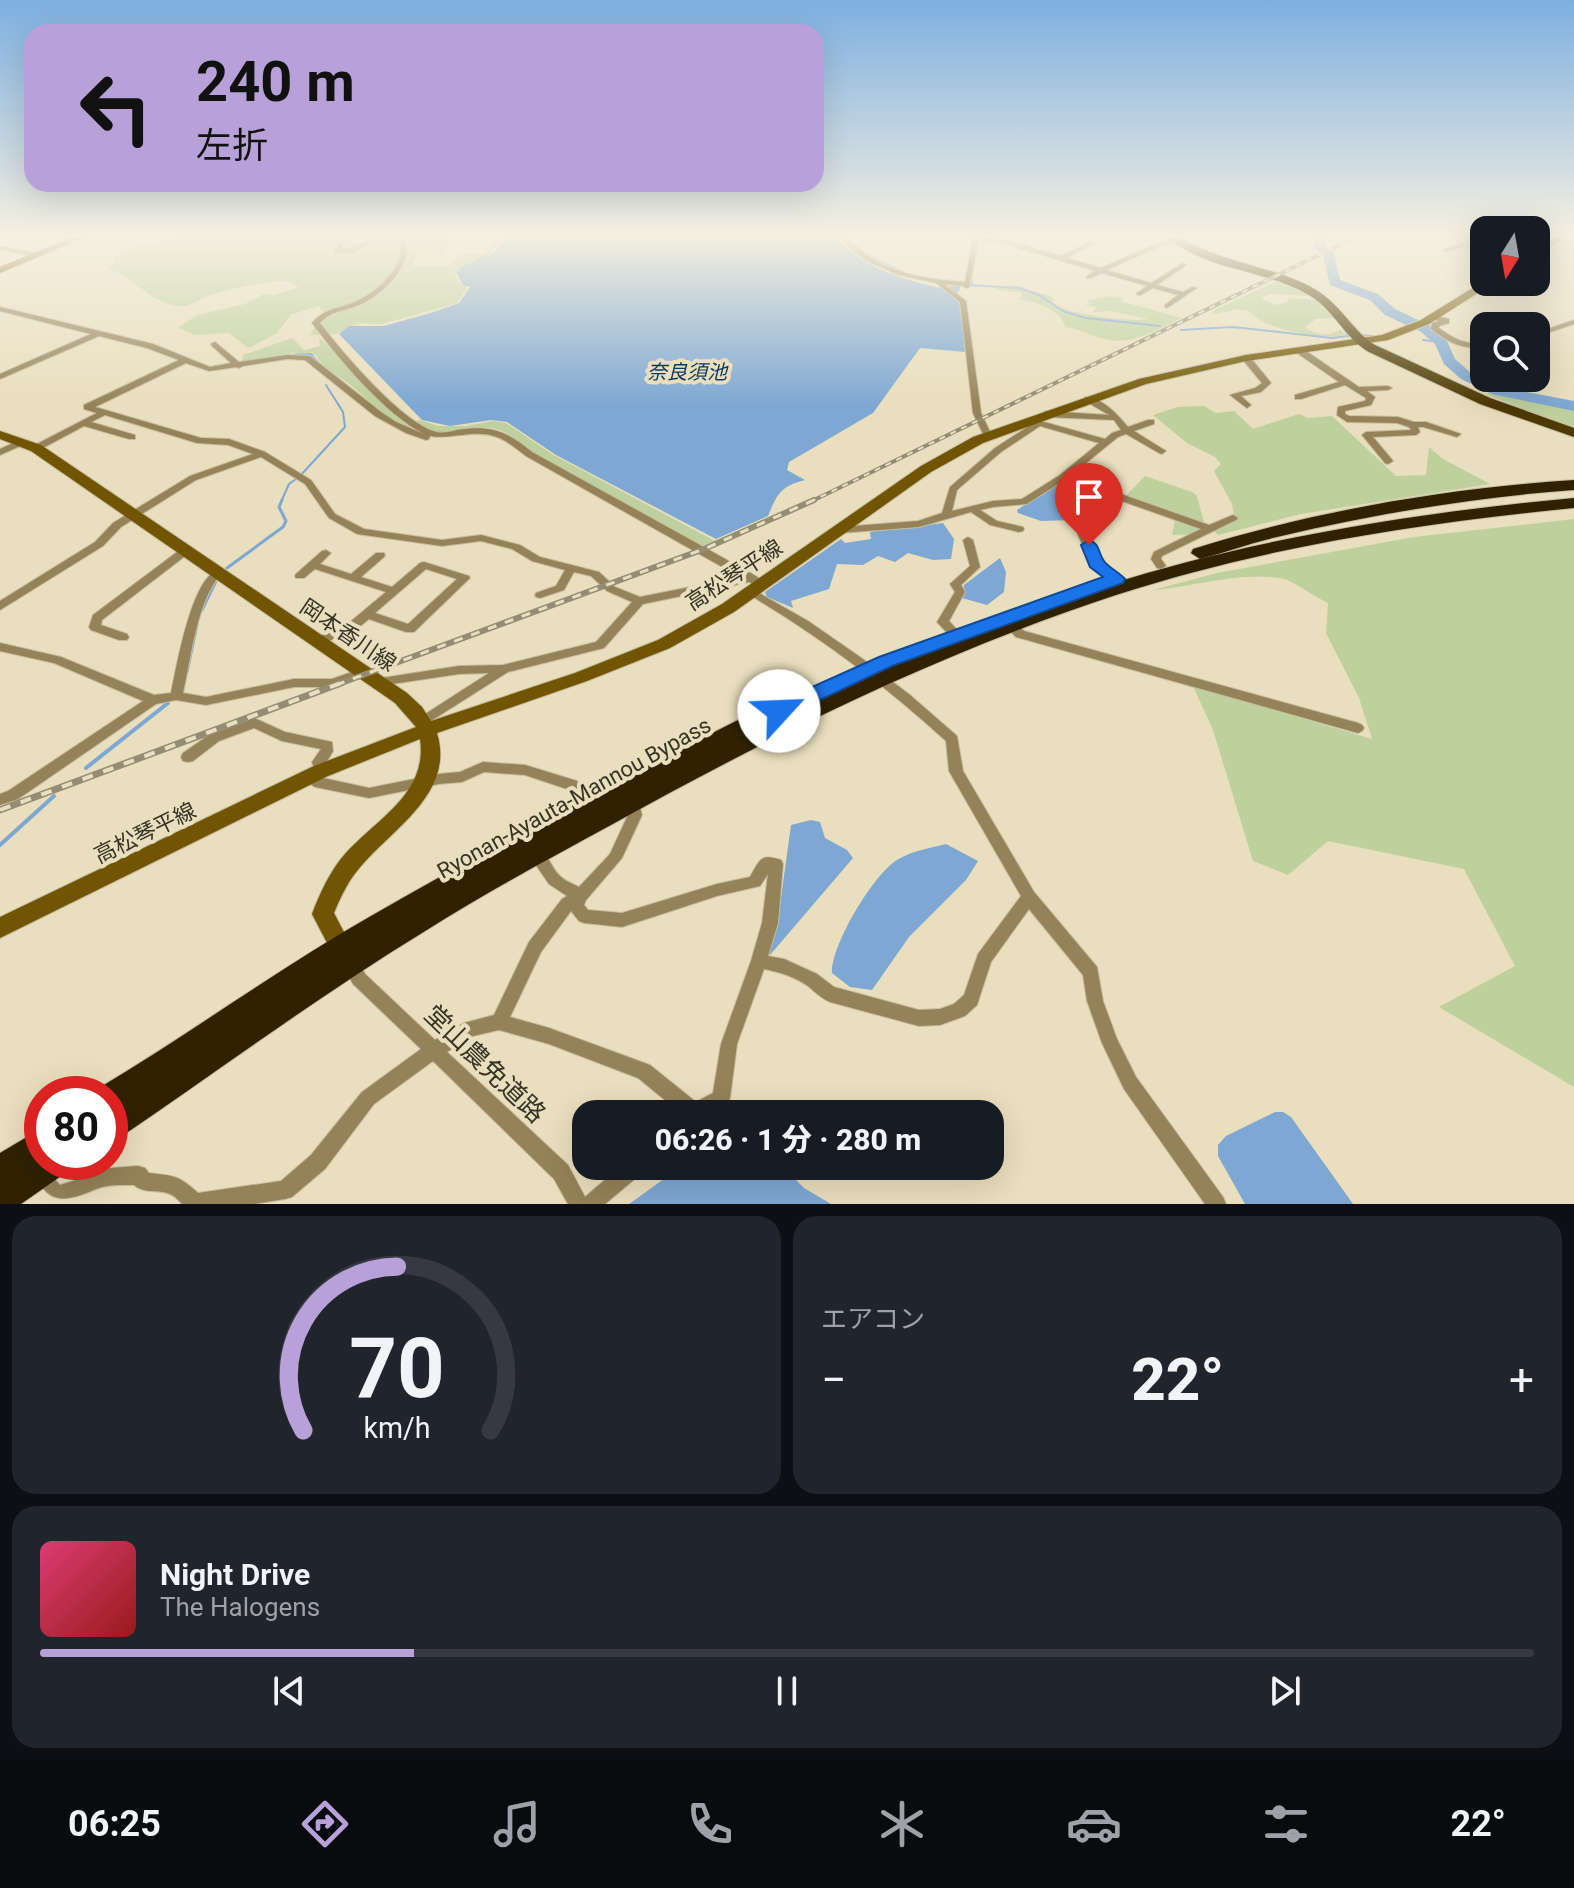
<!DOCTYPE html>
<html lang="ja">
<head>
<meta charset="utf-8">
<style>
  body { margin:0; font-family:Roboto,"Noto Sans JP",sans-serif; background:#20242c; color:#f1f3f6; height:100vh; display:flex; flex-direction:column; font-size:30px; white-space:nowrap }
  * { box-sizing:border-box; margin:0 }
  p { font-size:26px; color:#9ea1a6 }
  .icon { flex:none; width:44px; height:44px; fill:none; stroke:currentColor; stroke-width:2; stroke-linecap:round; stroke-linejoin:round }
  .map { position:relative; height:1204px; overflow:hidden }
  .side { display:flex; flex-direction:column; gap:12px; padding:12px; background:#0d0f14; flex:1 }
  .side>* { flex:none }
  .guide { position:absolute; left:24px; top:24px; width:800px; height:168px; border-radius:24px; box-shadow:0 8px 32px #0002; background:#b7a1d8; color:#111; overflow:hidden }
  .needle { width:52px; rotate:191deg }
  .buttons { position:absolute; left:1470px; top:216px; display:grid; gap:16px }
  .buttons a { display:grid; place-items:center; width:80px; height:80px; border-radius:16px; background:#171b24; box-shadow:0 8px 32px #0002; font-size:40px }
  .speed { position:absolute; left:24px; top:1076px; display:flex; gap:16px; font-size:40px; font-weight:700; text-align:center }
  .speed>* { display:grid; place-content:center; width:104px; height:104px; border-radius:50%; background:#171b24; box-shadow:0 8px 32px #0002; line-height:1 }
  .speed .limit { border:12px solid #d22; background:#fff; color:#111 }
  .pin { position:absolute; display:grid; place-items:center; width:68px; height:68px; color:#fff; margin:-82px -34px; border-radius:50% 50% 50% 0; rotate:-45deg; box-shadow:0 0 8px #0007 }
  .pin .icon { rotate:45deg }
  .me { position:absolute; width:88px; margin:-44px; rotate:65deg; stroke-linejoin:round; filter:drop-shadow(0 0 6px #0008) }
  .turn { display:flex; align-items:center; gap:28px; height:168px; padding:0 40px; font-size:36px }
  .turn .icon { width:104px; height:104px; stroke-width:2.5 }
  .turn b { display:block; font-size:56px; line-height:68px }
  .big { font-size:60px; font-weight:800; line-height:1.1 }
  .side .tile { flex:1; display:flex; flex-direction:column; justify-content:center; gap:12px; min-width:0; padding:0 28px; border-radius:24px; background:#20242c }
  .side .dial { align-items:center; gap:0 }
  .dial svg { height:208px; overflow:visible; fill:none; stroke:#363941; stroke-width:7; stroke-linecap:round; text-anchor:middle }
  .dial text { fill:#f1f3f6; stroke:none }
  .song { display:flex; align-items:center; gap:24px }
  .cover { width:96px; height:96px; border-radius:12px; background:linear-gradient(135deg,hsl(340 70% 55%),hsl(0 70% 35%)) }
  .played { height:8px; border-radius:4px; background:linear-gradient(90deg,#b7a1d8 25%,#363941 25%) }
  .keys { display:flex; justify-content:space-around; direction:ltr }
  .heat { display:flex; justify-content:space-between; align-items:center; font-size:44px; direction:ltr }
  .side .tiles { flex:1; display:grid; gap:12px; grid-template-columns:1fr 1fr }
  .tile:last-child { grid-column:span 2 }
  .trip { position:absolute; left:572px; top:1100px; width:432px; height:80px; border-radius:24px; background:#171b24; box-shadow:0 8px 32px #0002; font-weight:800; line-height:80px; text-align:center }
  .dock { display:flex; height:128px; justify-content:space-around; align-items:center; background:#090b0e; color:#9ea1a6 }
  .dock .icon { width:56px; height:56px }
  .dock .active { color:#b7a1d8 }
  .dock b { font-size:36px; color:#f1f3f6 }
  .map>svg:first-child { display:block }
</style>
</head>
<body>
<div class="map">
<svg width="1574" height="1204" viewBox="0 0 1574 1204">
  <rect width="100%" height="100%" fill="#e9debd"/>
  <!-- green -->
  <g fill="#bed09d">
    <path d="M173,237H453L441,254L417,255L411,266H448L462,254H488L454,273L461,285L467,287L457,303L382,324L359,323L336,334L310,335L324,313L319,306L292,314L276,334L248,348L229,333L195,335L178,328L197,315L245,304L264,294L274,295L299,287C294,285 287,281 282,281C267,281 215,292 203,298C194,302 191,307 180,306C150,304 135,277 109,269L116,261L114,257L124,251Z"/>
    <path d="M1279,280L1314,296L1268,294L1261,299L1277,305L1288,302L1287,298L1317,300L1337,318L1316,319L1305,327C1317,336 1329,337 1341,329L1344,335C1323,340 1262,329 1249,311L1237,309L1212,315L1214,310Z"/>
    <path d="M1014,285L1050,296L1054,299L1051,304C1065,313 1132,323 1148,319L1111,311L1093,312L1097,307L1082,305L1093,304L1086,301L1110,296L1123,298L1120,301L1182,318C1155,330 1131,347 1102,338C1088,335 1080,328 1065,327C1064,314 1037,300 1020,300L1022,293L994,289Z"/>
    <path d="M319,337L409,426L427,435C393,428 374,404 348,383C335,373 324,371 316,355L294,354V352L289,355L242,364L243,355L292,338L304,350L320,346Z"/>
    <path d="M1489,392L1574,408V430L1486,394Z"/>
    <path d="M1204,406L1216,413L1234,411L1253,429L1299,414L1308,418L1332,416L1396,476L1426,475L1429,447L1443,459L1490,484L1301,514L1218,535L1213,530L1235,520L1232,504L1214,471L1221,464L1215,457L1187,443L1153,415L1178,407Z"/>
    <path d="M420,420L438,426H467L492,421L506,423L552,454L715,541L703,546L530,452C481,400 460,453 415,422Z"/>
    <path d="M1145,476L1192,492L1197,496L1205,526L1196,534L1172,535L1176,517L1124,498Z"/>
    <path d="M1574,519V1087L1439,1007L1515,966L1464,869L1328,841L1288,875L1253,861L1213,730L1193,686L1372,739L1359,698L1326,633L1328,603C1317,598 1291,580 1284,579C1244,570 1192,587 1153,590L1217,573L1414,537Z"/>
  </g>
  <!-- water -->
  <g fill="#7ea7d3">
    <path d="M505,237H837C859,266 901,279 936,287C943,289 953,285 961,285L958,293L952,295L961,305L965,352L920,348L873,413L789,462L787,470L805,480C781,486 777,494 768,516L716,539L556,455L507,422L491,420L450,426L422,420L339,334L349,326H384L434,312L459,303L470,287L463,285L456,272L495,252Z"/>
    <path d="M1062,481L1074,484L1073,520L1041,521L1018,513L1017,510Z"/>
    <path d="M943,523L954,539L951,559L933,560L908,553L895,562L878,556L863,565L837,564L829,589L791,601L793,608L767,597L765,592L841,539L845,543L871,539L870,532Z"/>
    <path d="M1000,558L1006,572L1004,592L987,605L962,598L964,585Z"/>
    <path d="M811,820L820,822L825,838L847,850L853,858L770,955L766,953L777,927L791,825Z"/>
    <path d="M946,844L978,861L966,880L909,937L872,990L850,987L832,973C831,945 873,875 897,860C911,851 930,848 946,844Z"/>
    <path d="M1275,1112H1283L1291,1117L1353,1204H1245L1218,1156V1145L1226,1136Z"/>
    <path d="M682,1166H782L804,1188L831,1204H629Z"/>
  </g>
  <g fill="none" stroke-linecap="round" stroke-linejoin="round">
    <!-- stream-far2 -->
    <g stroke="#7ea7d3" stroke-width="2">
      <path d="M869,256L905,273"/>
      <path d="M460,269L485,257L502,237"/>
      <path d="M956,282H972L971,286"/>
      <path d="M967,285L1019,288L1039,295L1065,312L1086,318L1160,326"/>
      <path d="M1344,329L1348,336"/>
      <path d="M1181,330L1233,327L1332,338L1348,336"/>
      <path d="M1360,335L1377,337"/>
      <path d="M1423,340L1441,342"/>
      <path d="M294,355L311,354L320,365"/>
      <path d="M300,476L345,427L343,412L326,385"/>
      <path d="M281,502L289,484L296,479"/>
    </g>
    <!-- stream-far1 -->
    <g stroke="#7ea7d3" stroke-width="3">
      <path d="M227,568L283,527L286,521L279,507L282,500"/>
      <path d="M202,610L216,581"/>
      <path d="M187,672L197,625"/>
    </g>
    <!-- stream -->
    <g stroke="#7ea7d3" stroke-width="4">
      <path d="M86,768L168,703"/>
      <path d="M0,845L54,796"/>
    </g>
    <!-- river -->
    <path fill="#7ea7d3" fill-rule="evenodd" d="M1313,237H1325L1326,247L1334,253L1340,280L1378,294L1395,309L1431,326L1446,339L1455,359L1471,373L1501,387L1574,401V411L1492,394L1461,379L1444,364L1435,344L1421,332L1385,315L1370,300L1330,285L1323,255L1315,249Z"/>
    <!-- street casing -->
    <g stroke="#c5bc9f" stroke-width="2">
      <g id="street">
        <path d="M348,237H356L342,246L340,250C355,250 365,237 380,237L352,253H334L338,244Z"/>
        <path d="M398,237H404C405,243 408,250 406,256C401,276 378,297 359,305C345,311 330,311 320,323C342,352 399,419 433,431C441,434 449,432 457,430C490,425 507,431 532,452L756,576L767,585L766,587H758L749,582L643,604L604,648L508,672L423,726L419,724L417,721L419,718L489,673L459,674L379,686L375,685L373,682L375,679L459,666L503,665L596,642L632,602L607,591L591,576L574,572L564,590L540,598L536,597L535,595L536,593L556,586L565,570L532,561L512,549L481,541L442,546L357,534L329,518L305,484L261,457L196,480L121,527L103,546L0,610V601L95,542L113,523L190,476L253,454L228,445L197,443L105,415L91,422L135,435V439H129L84,426L39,450H33V446L97,413L84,409V405L179,360L147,348L99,336L0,379V374L91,334L0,311V307L153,344L210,367L231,363L212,346L211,344L215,342L239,362L287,355L310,356L381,412L396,422L424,434C385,414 338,358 312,323C327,306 338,310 357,301C374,293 395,275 400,256C401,250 399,243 398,237ZM287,359L305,360L375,416L406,433L426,440L429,439L430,436C441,438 450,436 462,435C491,431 503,437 526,456L740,577L640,597L615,587L599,572L540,557L520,545L481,535L442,540L364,529L335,514L311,480L265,452L229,439L201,438L95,407L186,363L209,371L236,367L239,368L243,366Z"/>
        <path d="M840,237H847C880,272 918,279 965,282L973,237L1006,240L1061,256L1092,241L1094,242V244L1067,258L1101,268L1160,242L1176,238L1178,239V241L1165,244L1107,270L1151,283L1183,263L1186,265L1185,266L1157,285L1183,292L1192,287L1197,288L1167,308L1165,307V305L1178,295L1153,288L1141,295H1137V293L1147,286L1102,273L1091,278H1087V276L1095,271L1005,244L979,240L969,288H965L964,286L944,284L966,301L981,413L992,436L988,439L984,436L973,413L960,302L936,283L898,275L867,261L853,251Z"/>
        <path d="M1462,237H1468L1473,243L1472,244L1484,248V252L1465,246L1445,252L1442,250L1466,242Z"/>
        <path d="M0,246L36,253L39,255L36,257L0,250Z"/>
        <path d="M1432,315L1449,319V323L1439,326V328C1454,339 1465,345 1484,343V347C1463,350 1447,342 1431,329L1432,323L1439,321L1432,319Z"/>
        <path d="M1574,320V324L1536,337V333Z"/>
        <path d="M1297,349H1303L1359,387L1388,386L1392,388L1388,390L1367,391L1375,397L1371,405L1345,411V414L1349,416L1398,417L1414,422H1426L1461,434L1457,437L1423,427H1418L1420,432L1416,435L1373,437L1393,461L1388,464L1385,463L1362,435L1366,432L1411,430L1409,427L1397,423L1347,422L1337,415L1338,407L1365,401L1366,398L1345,385L1301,399H1295V395L1339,382L1297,353Z"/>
        <path d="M1243,356H1249L1271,383L1261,392L1241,396L1251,405L1247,408L1230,395L1255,388L1262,383L1243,360Z"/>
        <path d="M1085,397C1103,398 1117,414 1128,427L1148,420H1154V424L1134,431L1166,451L1162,454L1159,453L1126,434L1118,437L1070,476L1209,525L1233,515L1238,518L1236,520L1162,556L1161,559L1166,566L1161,569L1157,568L1151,559L1154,552L1201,529L1082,487V520L1099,559L1130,585L1131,587L1130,589H1122L1089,561L1072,520V483L1064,480L1027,504L993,507L980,510L997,521L1023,527L1024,529L1023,531L1019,532L990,525L971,512L919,527L840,533L835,530L840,527L918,521L942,513L950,487L995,448L1032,424L1030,422L1031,420H1037L1105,439L1112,433L1121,430L1114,420L1046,417L1042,414L1046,411L1109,415L1085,401ZM1040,426L1099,443L1060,475L1022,499L993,501L952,511L957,490L1001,452Z"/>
        <path d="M22,439L26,442L25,444L0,455V449Z"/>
        <path d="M968,537L973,540L980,567L961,585L965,592L949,621L962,635L956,639L952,638L937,622L955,592L950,584L970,566L963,540Z"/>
        <path d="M185,548L190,551L189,553L102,620L101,625L127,634L129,637L127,640H119L91,630L89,627L93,615L181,549Z"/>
        <path d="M326,550L331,553L320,564L351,574L376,553H384L385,555L384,557L361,577L392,587L420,563L424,562L469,576L470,578L414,632H406L369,619L358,628L318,646L314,645L312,642L314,639L350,622L386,592L315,569L304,578H296L295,576L296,574L322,551ZM426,569L457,579L408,624L375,613Z"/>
        <path d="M217,570L222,573C197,599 191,658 183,693L206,697L294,679H332L363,668L367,669L369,672L367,675L333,687H294L206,705L176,700L156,704L18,799L0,805V794L8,791L143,701L54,663L0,651V643L61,657L154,695L171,693C177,665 191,581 217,570Z"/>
        <path d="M752,589L808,621L860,657L910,695L957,736L963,771L1034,892L1097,967L1103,1001L1117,1039L1136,1077L1223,1197L1226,1204H1205L1124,1089L1102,1043L1087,1001L1083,975L1029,909L991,962L977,1005L965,1016L940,1025L919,1026L830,1002C821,998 815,992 808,986C795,977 780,972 764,969L737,1044L730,1098L727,1104L709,1114H682L638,1078L549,1044L499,1030L473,1036L447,1052L568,1165L585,1197L621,1166H644L642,1173L605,1204H568L554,1179L433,1061L374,1104L325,1169L292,1197L285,1199L254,1204H182C179,1201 176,1197 172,1195C159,1188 145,1195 134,1185C122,1185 107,1184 96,1189C64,1203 48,1204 35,1174L37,1167L44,1165L51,1167L56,1181L60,1185L73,1181L97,1169L138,1166L145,1168L149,1173C175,1176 178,1175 198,1193L281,1181L311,1155L362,1092L421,1049L353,984L343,965L345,960L351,958L357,960L365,974L435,1040L464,1023L494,1015L529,942L562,899L567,896L549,884L531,858L529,854L531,850C548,847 549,866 560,876C565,881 573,884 579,887L610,854L628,815L625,800L627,796L632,795L637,796L642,815L622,858L586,900L584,905L588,910L622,913L717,884L750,877C760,860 760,853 781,860L783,864L778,923L768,956L784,959L817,974L834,987L919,1010L940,1009L954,1004L964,995L978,954L1021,896L949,771L946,741C885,685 819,636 748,594L747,592L748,590ZM768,874L762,923L751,961L721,1044L713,1093L696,1102L650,1065L549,1028L510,1017L541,952L571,911L579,921L584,923L622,927L717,896L760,886Z"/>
        <path d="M1002,613L1006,614L1024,631L1358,723L1362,725L1364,728L1362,731L1358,733L1016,637L996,617Z"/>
        <path d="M254,718L285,732L332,742L333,751L326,763L328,771L326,775H318L323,778L369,788L439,774L460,772L483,762L525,765L577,781L593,808L591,812L586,814L581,812L567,789L525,775L484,772L462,782L439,784L369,798L315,787L305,781L303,777L305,773L310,772L316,774L312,762L321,749L282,741L254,728L219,741L193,761L188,762L183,761L181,757L183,753L209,735Z"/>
      </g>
    </g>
    <!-- secondary casing -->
    <g stroke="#c5bc9f" stroke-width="2">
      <g id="secondary">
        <path d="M73,237H85L0,273V267Z"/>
        <path d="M1555,237H1566L1536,256V249Z"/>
        <path d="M1484,281L1495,282L1429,324L1388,340L1246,361L1146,384L983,443L931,472L734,612L670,648L587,681L437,733C455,792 395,827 362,865C349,879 341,896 334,913L357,957L354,964L346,968L338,964L312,914C320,893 330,871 345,854C377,818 428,794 420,739L328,776L0,938V917L314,766L416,727L395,703L31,451L0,439V431L41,445L407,693L422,707L431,721L575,673L658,640L722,604L921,466L973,437L1139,379L1246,355L1382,335L1421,320Z"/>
      </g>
    </g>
    <!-- primary casing -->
    <g stroke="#c5bc9f" stroke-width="2">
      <path id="primary" d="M1167,237C1184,237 1197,248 1213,253C1248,267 1291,272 1322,294C1343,309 1354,332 1375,345L1490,398L1574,428V437L1480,404L1367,351C1344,336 1333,309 1309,295C1265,269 1206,271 1167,237Z"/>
    </g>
    <!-- highway casing -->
    <g stroke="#c5bc9f" stroke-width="2">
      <g id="highway">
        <path d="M1574,480V490C1475,497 1374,514 1277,537C1251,543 1226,552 1200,559L1191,553L1193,549C1315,511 1447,488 1574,480Z"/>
        <path d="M1574,498V508C1419,523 1264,547 1116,595C939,653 773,735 611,825C547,860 483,894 422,933C319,996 222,1068 122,1136L110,1140V1094H96L99,1088C191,1033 278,969 371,916C491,847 613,783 736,721L744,718L752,721L755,727C868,672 984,623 1104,586C1256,538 1415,513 1574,498Z"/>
        <path d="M42,1128V1162H69L64,1174L21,1204H0V1153Z"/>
      </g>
    </g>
    <!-- street -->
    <use href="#street" fill="#958258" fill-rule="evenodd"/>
    <!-- secondary -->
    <use href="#secondary" fill="#715502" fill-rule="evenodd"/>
    <!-- primary -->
    <use href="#primary" fill="#4d3903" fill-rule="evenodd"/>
    <!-- highway -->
    <use href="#highway" fill="#302200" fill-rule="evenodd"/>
    <!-- rail-far2 casing -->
    <g stroke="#948c74" stroke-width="4">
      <path id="rail-far2" d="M810,502L1356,237"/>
    </g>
    <!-- rail-far1 casing -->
    <g stroke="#948c74" stroke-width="6">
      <path id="rail-far1" d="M336,685L704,549L814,500"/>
    </g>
    <!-- rail casing -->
    <g stroke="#948c74" stroke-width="7">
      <path id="rail" d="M0,810L341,683"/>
    </g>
    <!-- rail-far2 -->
    <use href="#rail-far2" stroke="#e9debd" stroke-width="2" stroke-dasharray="6" stroke-linecap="butt"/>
    <!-- rail-far1 -->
    <use href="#rail-far1" stroke="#e9debd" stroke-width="3" stroke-dasharray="9" stroke-linecap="butt"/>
    <!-- rail -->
    <use href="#rail" stroke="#e9debd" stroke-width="4" stroke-dasharray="11" stroke-linecap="butt"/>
  </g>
  <!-- sky -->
  <linearGradient id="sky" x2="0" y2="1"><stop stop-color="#7dafe0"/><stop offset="0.58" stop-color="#f5f0e1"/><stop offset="1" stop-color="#f5f0e1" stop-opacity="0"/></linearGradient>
  <rect width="1574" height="406" fill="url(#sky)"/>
  <!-- route -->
  <path fill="#1a73e8" stroke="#114b97" stroke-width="2" d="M1089,540C1101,544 1097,552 1104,561C1109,568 1119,572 1125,579L1123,583L892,666L786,716H772L769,711L772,705L879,657L1103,577L1090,567L1081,545Z"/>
  <g text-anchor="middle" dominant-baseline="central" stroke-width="8" stroke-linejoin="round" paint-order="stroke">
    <!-- far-water labels -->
    <g font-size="20" font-style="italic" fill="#0d3a64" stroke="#e9debd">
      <text x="687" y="372">奈良須池</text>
    </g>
    <!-- street labels -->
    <g font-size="22" fill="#373325" stroke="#e9debd">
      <text transform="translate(734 575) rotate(-33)">高松琴平線</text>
      <text transform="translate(348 635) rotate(34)">岡本香川線</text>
      <text transform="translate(574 798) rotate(-29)">Ryonan-Ayauta-Mannou Bypass</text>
      <text transform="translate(145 833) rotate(-26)">高松琴平線</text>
    </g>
    <!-- near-street labels -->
    <g font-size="26" fill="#373325" stroke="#e9debd">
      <text transform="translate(485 1064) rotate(44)">堂山農免道路</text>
    </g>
  </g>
</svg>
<div class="buttons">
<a><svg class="needle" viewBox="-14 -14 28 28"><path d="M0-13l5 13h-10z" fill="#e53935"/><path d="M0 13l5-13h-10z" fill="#9ea1a6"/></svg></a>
<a><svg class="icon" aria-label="search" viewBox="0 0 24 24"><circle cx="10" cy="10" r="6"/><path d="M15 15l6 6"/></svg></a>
</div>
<div class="speed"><div class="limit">80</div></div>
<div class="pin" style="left:1089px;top:545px;background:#d93025"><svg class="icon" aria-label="arrive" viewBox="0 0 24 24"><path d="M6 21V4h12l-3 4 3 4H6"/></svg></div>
<svg class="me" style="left:779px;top:711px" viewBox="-20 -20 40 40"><circle r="19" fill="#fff"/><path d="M0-13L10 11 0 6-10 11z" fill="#1a73e8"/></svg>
<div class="trip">06:26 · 1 分 · 280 m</div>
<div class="guide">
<div class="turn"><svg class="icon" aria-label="left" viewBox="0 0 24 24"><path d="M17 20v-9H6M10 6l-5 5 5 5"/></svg><div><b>240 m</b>左折</div></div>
</div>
</div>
<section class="side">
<div class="tiles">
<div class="tile dial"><svg viewBox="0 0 100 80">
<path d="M14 69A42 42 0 1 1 86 69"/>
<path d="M14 69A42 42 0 0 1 50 6" stroke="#b7a1d8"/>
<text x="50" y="56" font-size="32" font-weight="700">70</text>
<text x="50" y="72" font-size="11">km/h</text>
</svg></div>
<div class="tile"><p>エアコン</p>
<div class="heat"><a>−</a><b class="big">22°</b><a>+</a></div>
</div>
<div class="tile">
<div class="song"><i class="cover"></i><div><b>Night Drive</b><p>The Halogens</p></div></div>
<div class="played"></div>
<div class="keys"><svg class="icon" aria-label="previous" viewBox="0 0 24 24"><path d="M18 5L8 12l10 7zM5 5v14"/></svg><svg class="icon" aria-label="pause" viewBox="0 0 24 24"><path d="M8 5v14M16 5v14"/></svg><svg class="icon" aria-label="next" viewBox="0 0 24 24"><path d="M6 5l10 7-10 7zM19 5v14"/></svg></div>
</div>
</div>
</section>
<nav class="dock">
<b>06:25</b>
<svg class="icon active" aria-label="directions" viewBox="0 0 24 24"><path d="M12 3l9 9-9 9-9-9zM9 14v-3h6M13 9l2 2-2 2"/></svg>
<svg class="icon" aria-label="music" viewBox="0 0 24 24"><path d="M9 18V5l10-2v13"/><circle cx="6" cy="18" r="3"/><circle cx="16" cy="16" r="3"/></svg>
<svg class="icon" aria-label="phone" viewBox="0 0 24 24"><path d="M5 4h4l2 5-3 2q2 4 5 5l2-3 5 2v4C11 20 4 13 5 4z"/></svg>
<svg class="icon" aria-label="climate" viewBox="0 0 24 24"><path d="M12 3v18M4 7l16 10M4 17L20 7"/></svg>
<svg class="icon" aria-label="car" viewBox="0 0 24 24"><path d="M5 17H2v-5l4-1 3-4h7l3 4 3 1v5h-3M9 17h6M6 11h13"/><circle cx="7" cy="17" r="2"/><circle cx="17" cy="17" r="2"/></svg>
<svg class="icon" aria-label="filters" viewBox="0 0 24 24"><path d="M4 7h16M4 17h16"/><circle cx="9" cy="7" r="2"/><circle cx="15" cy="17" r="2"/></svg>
<b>22°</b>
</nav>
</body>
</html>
